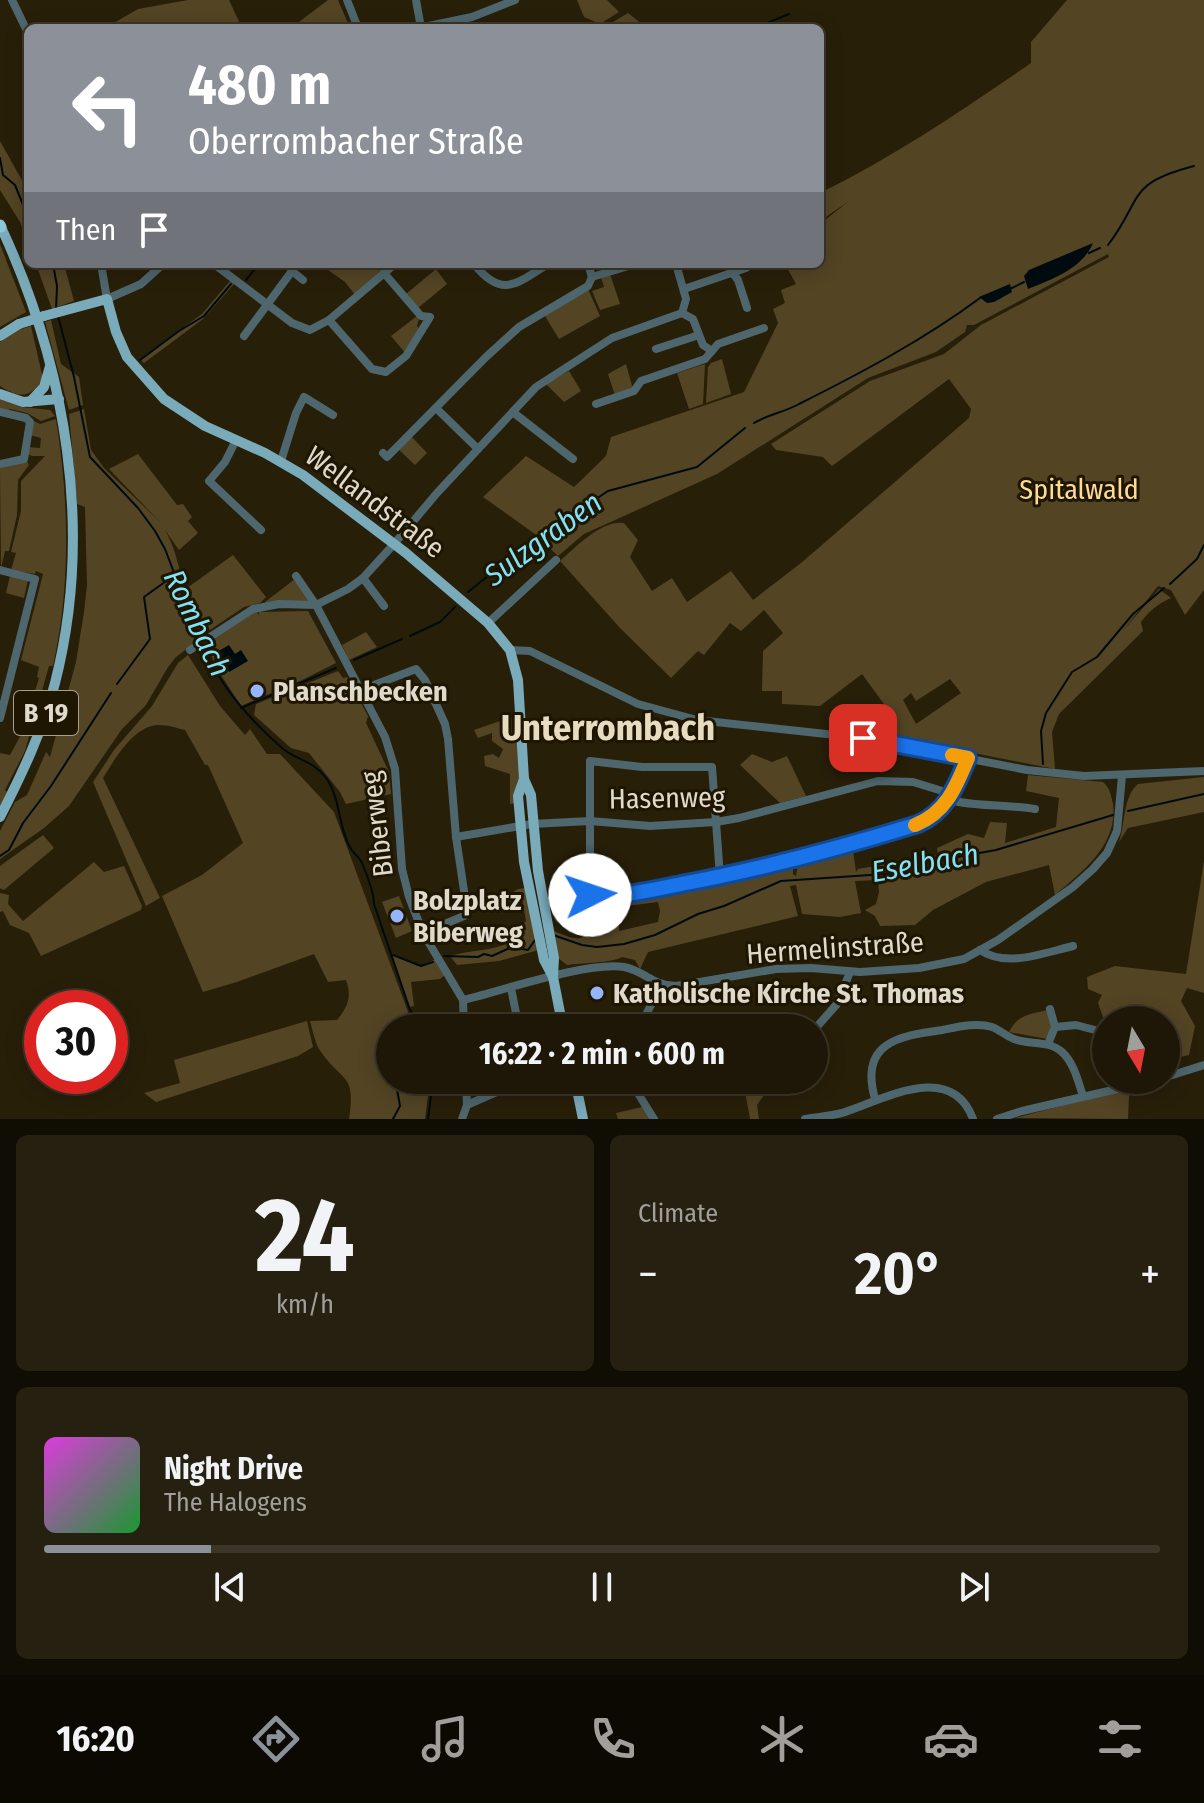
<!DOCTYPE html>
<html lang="en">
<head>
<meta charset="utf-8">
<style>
  body { margin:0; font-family:"Fira Sans Condensed",sans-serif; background:#262011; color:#f1f3f6; height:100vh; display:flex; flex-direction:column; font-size:30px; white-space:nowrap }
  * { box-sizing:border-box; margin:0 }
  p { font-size:26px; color:#a19f9b }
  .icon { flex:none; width:44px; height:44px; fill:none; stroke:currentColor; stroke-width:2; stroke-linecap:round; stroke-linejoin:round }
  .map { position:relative; height:1119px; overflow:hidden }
  .side { display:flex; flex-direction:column; gap:16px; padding:16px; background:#100d04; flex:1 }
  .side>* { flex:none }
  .hud { position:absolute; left:24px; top:24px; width:800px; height:244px; border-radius:12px; box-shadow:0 4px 20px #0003,0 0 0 2px #3c3628; background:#8c9099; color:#fff; overflow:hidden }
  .needle { width:52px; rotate:170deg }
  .tools { position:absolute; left:1092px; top:1006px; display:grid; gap:16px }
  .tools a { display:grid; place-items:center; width:88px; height:88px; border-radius:50%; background:#1e1707; box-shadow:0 4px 20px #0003,0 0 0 2px #3c3628; font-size:40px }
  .speed { position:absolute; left:24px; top:990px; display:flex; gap:16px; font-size:40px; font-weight:700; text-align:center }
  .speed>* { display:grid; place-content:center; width:104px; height:104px; border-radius:50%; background:#1e1707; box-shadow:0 4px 20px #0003,0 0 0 2px #3c3628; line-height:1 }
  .speed .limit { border:12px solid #d22; background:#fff; color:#111 }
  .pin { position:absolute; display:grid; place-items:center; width:68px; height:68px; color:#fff; margin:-34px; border-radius:16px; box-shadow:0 4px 12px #0006 }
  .me { position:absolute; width:88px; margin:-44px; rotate:86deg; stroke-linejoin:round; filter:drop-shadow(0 0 6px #0008) }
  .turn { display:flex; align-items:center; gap:28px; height:168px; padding:0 32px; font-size:36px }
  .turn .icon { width:104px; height:104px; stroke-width:2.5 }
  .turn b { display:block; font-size:56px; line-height:68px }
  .then { display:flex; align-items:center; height:76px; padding:0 32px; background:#0003; gap:16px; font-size:30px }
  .big { font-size:60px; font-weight:700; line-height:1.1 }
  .side .card { flex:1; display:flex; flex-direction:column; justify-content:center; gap:12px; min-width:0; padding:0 28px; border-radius:12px; background:#262011 }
  .side .dial { align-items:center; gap:0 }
  .dial b { font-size:104px; line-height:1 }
  .song { display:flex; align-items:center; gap:24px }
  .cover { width:96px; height:96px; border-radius:12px; background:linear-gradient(135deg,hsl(300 70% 55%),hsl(130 70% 35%)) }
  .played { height:8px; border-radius:4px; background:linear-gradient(90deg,#8c9099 15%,#3c3628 15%) }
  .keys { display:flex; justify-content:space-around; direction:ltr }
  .heat { display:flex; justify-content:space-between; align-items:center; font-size:44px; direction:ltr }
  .side .tiles { flex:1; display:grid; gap:16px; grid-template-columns:1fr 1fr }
  .card:last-child { grid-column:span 2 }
  .trip { position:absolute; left:376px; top:1014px; width:452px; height:80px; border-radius:40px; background:#1e1707; box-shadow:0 4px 20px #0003,0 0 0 2px #3c3628; font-weight:700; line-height:80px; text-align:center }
  .tab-bar { display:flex; height:128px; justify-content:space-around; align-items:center; background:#0c0903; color:#a19f9b }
  .tab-bar .icon { width:56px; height:56px }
  .tab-bar .selected { color:#8c9099 }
  .tab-bar b { font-size:36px; color:#f1f3f6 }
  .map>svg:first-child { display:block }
</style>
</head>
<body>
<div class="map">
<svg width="1204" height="1119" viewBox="0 0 1204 1119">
  <rect width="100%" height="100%" fill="#281f09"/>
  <!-- green -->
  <g fill="#534424" fill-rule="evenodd">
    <path d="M188,0H229L242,28H105L138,9Z"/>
    <path d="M328,0H338L350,28H291Z"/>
    <path d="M577,0H607L619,12L600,24L584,17Z"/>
    <path d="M1067,0H1204V590L1185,615L1171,590L1158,586L1122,632L1159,589L1171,598C1158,604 1150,610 1141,622L1143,631L1059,714L1052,732L1055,769L862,731L889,711L862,674L820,706L782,704V691H762L763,651L783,633L764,610L741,631L730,623L704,655L698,651L671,678L620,628L560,561C576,547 601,520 624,523L638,540L630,557L652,591L672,578L687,602L731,571L753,600L801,563L969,418L971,409L949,379L832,466L823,457L776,450L771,444L870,381L944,354L981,325L1109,257L1108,254L974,325H967L965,332L936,352L868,378L717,474L584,534L558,556L535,534L483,497L526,456L574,487L606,456L611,437L744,392L778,323L773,309L785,303L781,290L796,284L785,264H820V224L849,201L820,221V193C895,156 963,110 1031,63V42ZM950,679L961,693L916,724L903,700L911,693L916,701Z"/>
    <path d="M628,13L647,28H603Z"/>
    <path d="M0,141L28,191V243L20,222L0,190Z"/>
    <path d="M0,244L26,312L0,327Z"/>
    <path d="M36,264H64L74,301L52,309Z"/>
    <path d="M326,264H395L356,296L345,282L324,267Z"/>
    <path d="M436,269L447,284L418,308L406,294Z"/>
    <path d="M610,274L620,304L600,310L592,291L604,287L601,277Z"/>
    <path d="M230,281L234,284L203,319L144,363L140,359L202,314Z"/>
    <path d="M588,289L600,316L559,339L545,316Z"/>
    <path d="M417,316L419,318L417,326L420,330L406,354L391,336Z"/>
    <path d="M51,320L61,364L79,377L83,405L69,410L45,322Z"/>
    <path d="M31,326L43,379C30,399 19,398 0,386V342L19,330Z"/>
    <path d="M722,359L731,394L706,403L708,367L711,363Z"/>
    <path d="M626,364L633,389L615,395L608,374Z"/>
    <path d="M705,364L703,404L689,409L677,373Z"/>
    <path d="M569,371L581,391L564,402L546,384Z"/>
    <path d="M0,399L22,407L50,410L55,416L41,421L27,413L10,409L4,413L0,412Z"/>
    <path d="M84,409L91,450L104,468L160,522L109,469L138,454L177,505L183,504L192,517L188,521L198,533L179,550L165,530C184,563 181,605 205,635L176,657L168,667L146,705L122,729L69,806L44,828L0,859V831L15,802L27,795L46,752L50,757L76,662L84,612L87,585L85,507L77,504L69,414Z"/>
    <path d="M56,419C69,500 71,586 53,666H49L25,751L5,790L7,792L0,807V753L10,755L23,731L39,678L37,677L39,667L21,660L43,574L36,571L35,574L11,570L16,553L11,552L21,511V481L45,456H32L26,453L28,447L40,448L41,438L30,435L32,420L40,424Z"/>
    <path d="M410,435L427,453L415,465L397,448Z"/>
    <path d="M27,461L29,465L18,480L17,515L9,551H5L1,568L0,468Z"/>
    <path d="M233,555L266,597L260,603L244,607L210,630L199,617L187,588Z"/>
    <path d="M10,576L28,580L24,598L6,593Z"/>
    <path d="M295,579L312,603L265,604V602Z"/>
    <path d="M255,610L259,615V612L308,611L336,663L302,680L241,706L217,669L206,643Z"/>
    <path d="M366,632L377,647L349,660L342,645Z"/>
    <path d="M188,655L220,706L245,735L250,729L267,754H280L334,812L414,1028H390V1080H430L425,1119H349C356,1073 343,1083 321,1052C315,1044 313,1031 310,1021L337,1020C348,1007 352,996 346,980L328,982L314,954L237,982L203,992L162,896L202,875L243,843L208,765H205L185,730C177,728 168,725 159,725C134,725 115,759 103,778L160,898L146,906L93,782L114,750L152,706L178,663Z"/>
    <path d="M338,671L343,678L347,677L368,716L366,723L389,772L391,794L346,804L340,792L309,753L291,748L254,715L256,704Z"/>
    <path d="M517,715L522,780L518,803L510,804V774L485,766L484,756L493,754L499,758L503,749L492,741V733L478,738L474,730Z"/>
    <path d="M752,754L772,762L787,756L806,796L780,803L740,765Z"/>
    <path d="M1028,775L1103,782C1110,788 1111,795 1113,804C1118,845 1083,871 1055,895L1049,865L986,882L933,910L915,925L880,926L875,916L865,910L876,904L879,892L878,880L855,881L861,913L840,917L802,914L796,885L790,886L798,916L648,952L640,969L635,960L622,957C613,963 580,963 567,965L558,958L554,931C567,936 579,944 590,932H607L609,926L619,921V931L658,922L660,911L658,902L619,907L618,895L668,889L669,892L793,864V874L796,876L798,863L853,850L856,872L858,869L938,855L937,848L968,834L984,838L990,822L1007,823L1005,843L1056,827L1059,798L1026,791Z"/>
    <path d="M1204,777V812L1128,828L1119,842C1125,825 1123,796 1138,784Z"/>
    <path d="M43,835L54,848L4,890L0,888V866Z"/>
    <path d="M1204,861V993L1187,988L1181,1001L1195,1026L1189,1055L1166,1060V1020H1106V1025L1098,1003L1102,995L1088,989L1087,977L1115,966L1186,974Z"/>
    <path d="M94,862L104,872L124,866L142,906L141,910L41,956L29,933L10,925L3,911L0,912V893L9,895L8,904L23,921Z"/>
    <path d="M526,888L539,950L499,961L457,965L450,956C472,949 494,952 514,940L515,931L526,921L522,899L509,902L506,896L518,889Z"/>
    <path d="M399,896L412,931L396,938L382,902Z"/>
    <path d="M392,954L421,966L438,958L447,973L440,979L411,982L414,1006L409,1007Z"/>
    <path d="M1048,1010L1052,1027L1047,1039L1009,1032C1017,1015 1030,1014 1048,1010Z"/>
    <path d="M307,1021L313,1047L298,1056L156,1102L144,1093L180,1083L174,1060Z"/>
    <path d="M743,1080H775L757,1105L759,1119H750Z"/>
    <path d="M1134,1087L1129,1096L1128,1119L1015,1118Z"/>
    <path d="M642,1107L653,1119H618L616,1113Z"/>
  </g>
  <!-- water -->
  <g fill="#000b0f">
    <path d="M1093,243C1083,268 1051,280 1028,289L1024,276L1029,270Z"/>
    <path d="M1010,284L1012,292L994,302L987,303L979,297Z"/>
    <path d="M229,645L235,654L241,650L248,661L229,672L217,652Z"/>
  </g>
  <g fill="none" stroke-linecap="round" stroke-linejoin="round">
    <!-- stream -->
    <g stroke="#000b0f" stroke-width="2">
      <path d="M755,28L789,14"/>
      <path d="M0,158L3,175L15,185L28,217"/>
      <path d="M1108,245C1144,198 1125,184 1194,166"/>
      <path d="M1089,253L1100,248"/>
      <path d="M53,264L57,286L56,310"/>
      <path d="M246,280L259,264"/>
      <path d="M1012,288L1024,282"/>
      <path d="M58,316L74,377L90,457L138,508L155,531L165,549L200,641"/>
      <path d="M140,360L179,331L204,316L231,284"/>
      <path d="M754,423C769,414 785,412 799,404C861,373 925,339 980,298"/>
      <path d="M1170,584L1197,559L1204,545"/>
      <path d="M468,592L524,547L608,491L697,467L745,428"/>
      <path d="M410,636L440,622L455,607"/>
      <path d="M203,646C220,686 250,720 282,748C297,761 312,759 327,779C341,800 338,828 351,849C354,854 360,858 362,863C367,875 374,892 374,904L409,1007L419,1028"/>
      <path d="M354,660L402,639"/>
      <path d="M117,684L150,639L144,597L173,576"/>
      <path d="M241,708L336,668"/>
      <path d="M1043,764L1041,731L1046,713L1072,672L1097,657L1133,614L1164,588"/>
      <path d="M1128,811L1204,794"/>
      <path d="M0,856L9,850L23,823L51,786L111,693"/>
      <path d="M553,935L582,945L597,947L624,944L655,935L698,914L724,906L781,881L885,874L924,863L996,850L1113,815"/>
      <path d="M393,955L421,966L433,962"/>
      <path d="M444,956L478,957L484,954L492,956L512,947L528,950L535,940"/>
      <path d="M393,1119L400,1106L397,1089L402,1080"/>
      <path d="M428,1119L433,1080"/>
    </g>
    <!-- minor -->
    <g stroke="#4e666d" stroke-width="8">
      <path d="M12,0L28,33"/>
      <path d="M347,0L358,28"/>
      <path d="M416,0L421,28"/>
      <path d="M419,28L472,17L515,0"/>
      <path d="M101,264L107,299L141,284L163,264"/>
      <path d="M214,264L292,323L310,330L329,320L395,264"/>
      <path d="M474,264C502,299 516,284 548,264"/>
      <path d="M588,264L592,277"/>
      <path d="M676,264L686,299L682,313"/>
      <path d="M732,272L738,280L747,308"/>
      <path d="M684,289L746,268"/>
      <path d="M682,313L693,319L703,345L712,351"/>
      <path d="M329,320L372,369L386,372L406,356L430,317L421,316L384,273"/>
      <path d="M244,336L292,271L303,280"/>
      <path d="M656,349L699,335"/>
      <path d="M596,404L634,391L641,381L705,359L718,344L764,328"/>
      <path d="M436,408L478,449"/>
      <path d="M0,412L26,418L30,422L24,459L0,464"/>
      <path d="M514,413L573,459"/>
      <path d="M236,440L225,462L209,481L261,530"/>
      <path d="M383,453L387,457L486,357L519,327L588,286L592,277L635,264"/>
      <path d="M281,461L296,413L304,397L333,415"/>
      <path d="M0,570L35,579L0,718"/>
      <path d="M296,576L316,605L385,737L395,769L402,869L409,897L423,933L463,1000L464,1028"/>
      <path d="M363,578L384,606"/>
      <path d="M488,623L556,560"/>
      <path d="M190,650L253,609L279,604L316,605L348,589L363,578L394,544L437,493L536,387L612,338L682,313"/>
      <path d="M510,650L530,651L638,704L697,720L863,738L1027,770L1084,776L1204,771"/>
      <path d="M361,690L416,669L425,680L445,724L448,739L456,837L467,911L464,916L423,933"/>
      <path d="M949,800C977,807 1007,804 1035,809"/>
      <path d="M456,837L532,824L590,821L650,826L716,822L739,818L878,781L913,782L952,794"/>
      <path d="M572,895C691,891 805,857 918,824C947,811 956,786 968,758"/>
      <path d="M590,895V761L642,767H712L720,877"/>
      <path d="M980,950C1006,968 1044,953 1073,946"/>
      <path d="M511,988L519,1028"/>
      <path d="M463,1000C501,991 588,961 624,967C645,971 653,986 676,986L776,969L811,968L860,972L919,968L964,959L998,940L1073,887L1093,869L1107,853L1117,831L1122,776"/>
      <path d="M1055,1027L1076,1025L1106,1033"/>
      <path d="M639,1028L661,986"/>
      <path d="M814,1030L837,1004L850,972"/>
      <path d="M1048,1044L1055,1027L1050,1009"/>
      <path d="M1166,1077L1204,1065"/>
      <path d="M637,1080L639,1095L654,1119"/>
      <path d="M875,1099C859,1043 898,1036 942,1030C957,1027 977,1022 992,1027C1000,1030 1006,1036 1014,1039C1029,1045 1049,1040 1062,1052C1074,1063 1078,1081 1083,1096"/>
      <path d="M467,1105L524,1080"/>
      <path d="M462,1119L467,1105L466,1080"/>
      <path d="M805,1119C817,1117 830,1116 842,1113C881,1101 951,1059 973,1119"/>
      <path d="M997,1119L1022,1111L1156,1080"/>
    </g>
    <!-- major -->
    <g stroke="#7aabba" stroke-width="10">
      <path d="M44,316L107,299L116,332L127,357L164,399L205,426L265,453L303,475L406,553L488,623L510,650L518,680L524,779L531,795L538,871L554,958L553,977"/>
      <path d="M0,336L19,324"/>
      <path d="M0,394L23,402L59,399"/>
      <path d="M30,402L44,387L50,366"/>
      <path d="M524,779L518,796L524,862L544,960L553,977L563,1028"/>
      <path d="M0,817C22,774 43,730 55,683C94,531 66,367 1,227"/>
      <path d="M575,1080L583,1119"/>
    </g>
    <!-- highway -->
    <path stroke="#8cc7d9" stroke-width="11" d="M0,225L1,227"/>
    <!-- major-bridge -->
    <path stroke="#7aabba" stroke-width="10" d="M19,324L44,316"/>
  </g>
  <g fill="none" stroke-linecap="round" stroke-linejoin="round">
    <!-- route casing -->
    <g stroke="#114b97" stroke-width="20">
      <path id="route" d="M590,895C615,899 656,889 681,884C762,869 840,848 918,824C947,811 956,786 968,758L863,738"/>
    </g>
    <!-- route -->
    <use href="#route" stroke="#1a73e8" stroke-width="14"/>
    <!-- slow -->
    <path stroke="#f59e0b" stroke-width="14" d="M915,825C946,813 956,787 968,758L952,755"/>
  </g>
  <!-- markers -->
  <g fill="#95b6fd" stroke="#1f1602" stroke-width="3">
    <circle cx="257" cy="691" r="8"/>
    <circle cx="397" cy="916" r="8"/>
    <circle cx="597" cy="993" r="8"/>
  </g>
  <g text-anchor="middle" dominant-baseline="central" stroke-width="6" stroke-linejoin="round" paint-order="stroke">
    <!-- shield labels -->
    <rect fill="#1f1602" stroke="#a69f90" stroke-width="2" x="14" y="691" width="64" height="44" rx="6"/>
    <g font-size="26" font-weight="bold" fill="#e0dacd">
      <text x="46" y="713">B 19</text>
    </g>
    <!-- park labels -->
    <g font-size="28" fill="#fcdb94" stroke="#1f1602">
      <text x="1079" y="489">Spitalwald</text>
    </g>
    <!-- street labels -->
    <g font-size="28" fill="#e0dacd" stroke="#1f1602">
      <text transform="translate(375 502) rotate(37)">Wellandstraße</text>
      <text transform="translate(667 798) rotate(-1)">Hasenweg</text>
      <text transform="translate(377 824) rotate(-97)">Biberweg</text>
      <text transform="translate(835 948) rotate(-4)">Hermelinstraße</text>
    </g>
    <!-- poi labels -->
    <g font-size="28" font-weight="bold" fill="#e0dacd" stroke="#1f1602" text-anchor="start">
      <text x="273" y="691">Planschbecken</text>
      <text x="413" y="900">Bolzplatz<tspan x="413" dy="32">Biberweg</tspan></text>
      <text x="613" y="993">Katholische Kirche St. Thomas</text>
    </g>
    <!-- water labels -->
    <g font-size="30" font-style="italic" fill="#81e1f8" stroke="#1f1602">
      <text transform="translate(543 539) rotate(-36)">Sulzgraben</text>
      <text transform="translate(197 623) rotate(64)">Rombach</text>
      <text transform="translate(925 863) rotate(-10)">Eselbach</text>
    </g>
    <!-- district labels -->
    <g font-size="36" font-weight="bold" fill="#e7dbc0" stroke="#1f1602">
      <text x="608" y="728">Unterrombach</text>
    </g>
  </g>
</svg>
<div class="tools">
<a><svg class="needle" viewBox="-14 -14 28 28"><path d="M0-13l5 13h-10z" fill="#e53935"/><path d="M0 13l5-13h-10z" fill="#a19f9b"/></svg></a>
</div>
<div class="speed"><div class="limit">30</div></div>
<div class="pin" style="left:863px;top:738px;background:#d93025"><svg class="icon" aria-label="arrive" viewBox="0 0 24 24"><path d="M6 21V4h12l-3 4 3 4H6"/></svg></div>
<svg class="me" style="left:590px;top:895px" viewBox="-20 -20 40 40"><circle r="19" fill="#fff"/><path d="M0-13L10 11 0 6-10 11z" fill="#1a73e8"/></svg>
<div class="trip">16:22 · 2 min · 600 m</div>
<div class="hud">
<div class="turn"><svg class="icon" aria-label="left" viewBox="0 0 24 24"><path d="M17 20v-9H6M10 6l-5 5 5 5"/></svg><div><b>480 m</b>Oberrombacher Straße</div></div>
<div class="then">Then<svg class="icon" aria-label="arrive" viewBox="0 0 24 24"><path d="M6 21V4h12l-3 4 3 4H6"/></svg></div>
</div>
</div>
<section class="side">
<div class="tiles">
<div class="card dial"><b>24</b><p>km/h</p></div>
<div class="card"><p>Climate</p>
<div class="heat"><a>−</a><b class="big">20°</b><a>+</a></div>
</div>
<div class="card">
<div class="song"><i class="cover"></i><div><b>Night Drive</b><p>The Halogens</p></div></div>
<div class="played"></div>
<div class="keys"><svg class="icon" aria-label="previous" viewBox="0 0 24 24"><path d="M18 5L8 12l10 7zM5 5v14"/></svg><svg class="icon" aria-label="pause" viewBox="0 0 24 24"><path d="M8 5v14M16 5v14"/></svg><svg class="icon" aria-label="next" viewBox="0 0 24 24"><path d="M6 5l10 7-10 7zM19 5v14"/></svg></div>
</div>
</div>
</section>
<nav class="tab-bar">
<b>16:20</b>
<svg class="icon selected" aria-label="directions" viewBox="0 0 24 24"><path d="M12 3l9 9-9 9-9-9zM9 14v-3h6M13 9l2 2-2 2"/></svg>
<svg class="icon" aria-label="music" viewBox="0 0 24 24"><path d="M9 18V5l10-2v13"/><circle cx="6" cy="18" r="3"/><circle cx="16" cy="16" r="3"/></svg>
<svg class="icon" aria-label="phone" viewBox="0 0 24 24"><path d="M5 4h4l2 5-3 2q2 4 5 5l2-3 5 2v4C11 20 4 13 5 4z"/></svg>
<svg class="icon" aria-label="climate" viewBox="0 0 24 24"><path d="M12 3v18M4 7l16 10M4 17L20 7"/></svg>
<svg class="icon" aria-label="car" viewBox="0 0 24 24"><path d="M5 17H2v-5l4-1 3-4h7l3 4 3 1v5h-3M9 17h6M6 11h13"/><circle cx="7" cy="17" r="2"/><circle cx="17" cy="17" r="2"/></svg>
<svg class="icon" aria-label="filters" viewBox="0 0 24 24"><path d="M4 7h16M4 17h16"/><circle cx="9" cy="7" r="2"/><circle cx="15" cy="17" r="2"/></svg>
</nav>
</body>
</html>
